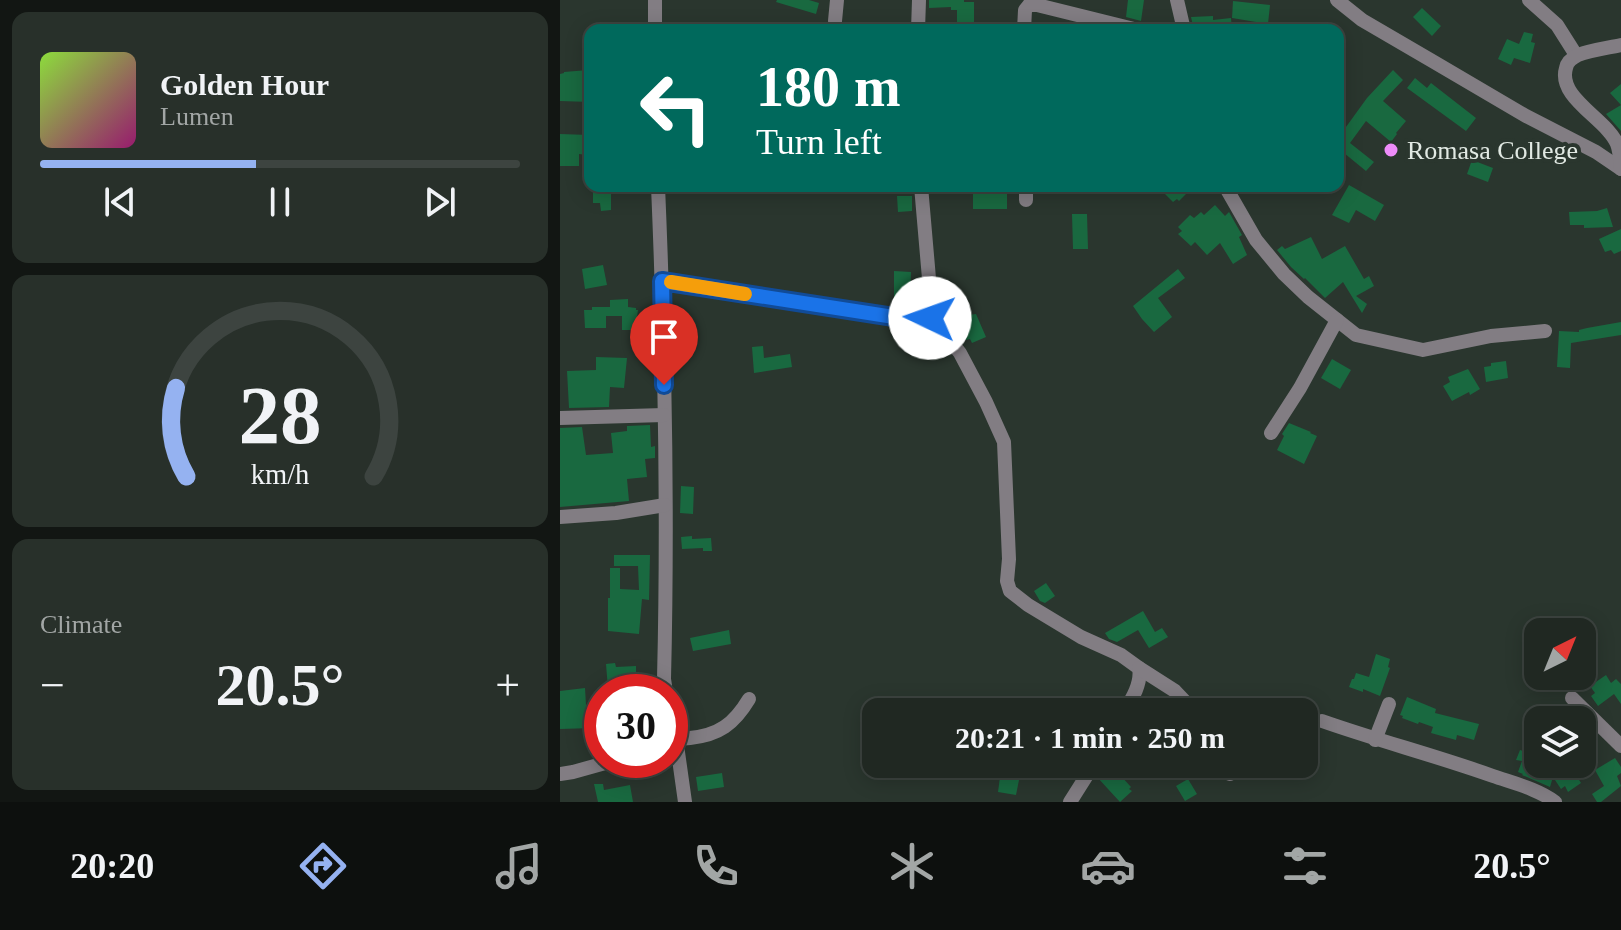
<!DOCTYPE html>
<html lang="en">
<head>
<meta charset="utf-8">
<style>
  body { margin:0; font-family:Georgia,serif; background:#28302a; color:#f1f3f6; height:100vh; display:flex; flex-direction:column; font-size:30px; white-space:nowrap }
  * { box-sizing:border-box; margin:0 }
  p { font-size:26px; color:#a2a6a5 }
  .icon { flex:none; width:44px; height:44px; fill:none; stroke:currentColor; stroke-width:2; stroke-linecap:round; stroke-linejoin:round }
  .map { position:relative; flex:1; overflow:hidden }
  .details { display:flex; flex-direction:column; gap:12px; padding:12px; background:#121613; width:560px }
  .details>* { flex:none }
  .banner { position:absolute; left:24px; top:24px; width:760px; height:168px; border-radius:16px; box-shadow:0 4px 20px #0003,0 0 0 2px #3d4440; background:#00695c; color:#fff; overflow:hidden }
  .needle { width:52px; rotate:43deg }
  .buttons { position:absolute; left:964px; top:618px; display:grid; gap:16px }
  .buttons a { display:grid; place-items:center; width:72px; height:72px; border-radius:16px; background:#202822; box-shadow:0 4px 20px #0003,0 0 0 2px #3d4440; font-size:40px }
  .speed { position:absolute; left:24px; top:674px; display:flex; gap:16px; font-size:40px; font-weight:700; text-align:center }
  .speed>* { display:grid; place-content:center; width:104px; height:104px; border-radius:50%; background:#202822; box-shadow:0 4px 20px #0003,0 0 0 2px #3d4440; line-height:1 }
  .speed .limit { border:12px solid #d22; background:#fff; color:#111 }
  .pin { position:absolute; display:grid; place-items:center; width:68px; height:68px; color:#fff; margin:-82px -34px; border-radius:50% 50% 50% 0; rotate:-45deg; box-shadow:0 0 8px #0007 }
  .pin .icon { rotate:45deg }
  .me { position:absolute; width:88px; margin:-44px; rotate:273deg; stroke-linejoin:round; filter:drop-shadow(0 0 6px #0008) }
  .turn { display:flex; align-items:center; gap:28px; height:168px; padding:0 40px; font-size:36px }
  .turn .icon { width:104px; height:104px; stroke-width:2.5 }
  .turn b { display:block; font-size:56px; line-height:68px }
  .big { font-size:60px; font-weight:700; line-height:1.1 }
  .details .card { flex:1; display:flex; flex-direction:column; justify-content:center; gap:12px; min-width:0; padding:0 28px; border-radius:16px; background:#28302a }
  .details .dial { align-items:center; gap:0 }
  .dial svg { height:208px; overflow:visible; fill:none; stroke:#3d4440; stroke-width:7; stroke-linecap:round; text-anchor:middle }
  .dial text { fill:#f1f3f6; stroke:none }
  .song { display:flex; align-items:center; gap:24px }
  .cover { width:96px; height:96px; border-radius:12px; background:linear-gradient(135deg,hsl(90 70% 55%),hsl(320 70% 35%)) }
  .played { height:8px; border-radius:4px; background:linear-gradient(90deg,#95b2f1 45%,#3d4440 45%) }
  .keys { display:flex; justify-content:space-around; direction:ltr }
  .heat { display:flex; justify-content:space-between; align-items:center; font-size:44px; direction:ltr }
  .trip { position:absolute; left:302px; top:698px; width:456px; height:80px; border-radius:16px; background:#202822; box-shadow:0 4px 20px #0003,0 0 0 2px #3d4440; font-weight:700; line-height:80px; text-align:center }
  .tab-bar { display:flex; height:128px; justify-content:space-around; align-items:center; background:#0d100e; color:#a2a6a5 }
  .tab-bar .icon { width:56px; height:56px }
  .tab-bar .on { color:#95b2f1 }
  .tab-bar b { font-size:36px; color:#f1f3f6 }
  main { display:flex; flex:1; min-height:0 }
  .map>svg:first-child { display:block }
</style>
</head>
<body>
<main>
<section class="details">
<div class="card">
<div class="song"><i class="cover"></i><div><b>Golden Hour</b><p>Lumen</p></div></div>
<div class="played"></div>
<div class="keys"><svg class="icon" aria-label="previous" viewBox="0 0 24 24"><path d="M18 5L8 12l10 7zM5 5v14"/></svg><svg class="icon" aria-label="pause" viewBox="0 0 24 24"><path d="M8 5v14M16 5v14"/></svg><svg class="icon" aria-label="next" viewBox="0 0 24 24"><path d="M6 5l10 7-10 7zM19 5v14"/></svg></div>
</div>
<div class="card dial"><svg viewBox="0 0 100 80">
<path d="M14 69A42 42 0 1 1 86 69"/>
<path d="M14 69A42 42 0 0 1 10 35" stroke="#95b2f1"/>
<text x="50" y="56" font-size="32" font-weight="700">28</text>
<text x="50" y="72" font-size="11">km/h</text>
</svg></div>
<div class="card"><p>Climate</p>
<div class="heat"><a>−</a><b class="big">20.5°</b><a>+</a></div>
</div>
</section>
<div class="map">
<svg width="1061" height="802" viewBox="0 0 1061 802">
  <rect width="100%" height="100%" fill="#2a362e"/>
  <!-- building -->
  <g fill="#196940">
    <path d="M217,0H249L259,3L256,14L216,2Z"/>
    <path d="M369,0H404V2H414V30H397V10H391V7L369,8Z"/>
    <path d="M568,0H584L581,21L566,17Z"/>
    <path d="M673,1L710,5L708,24L672,18Z"/>
    <path d="M862,8L881,26L872,36L853,17Z"/>
    <path d="M653,16V20L671,18L672,30H634L631,17Z"/>
    <path d="M964,32L973,34L971,42L975,43L970,63L954,58L951,65L938,59L947,39L959,44Z"/>
    <path d="M28,70L30,102L0,101V74L4,73V72Z"/>
    <path d="M833,70L843,80L823,101L846,121L836,133L837,134L831,142L806,121L790,143L814,162L806,171L784,153L786,151L778,146V138L807,98Z"/>
    <path d="M855,78L867,88L871,83L916,118L906,131L847,88Z"/>
    <path d="M1061,84V131L1046,114L1061,105L1050,93Z"/>
    <path d="M0,134L29,135L28,155L19,154V166H0Z"/>
    <path d="M912,160L933,168L928,182L907,174Z"/>
    <path d="M789,185L824,205L815,221L796,210L789,223L772,215Z"/>
    <path d="M33,186H51V210L41,211L40,203H33Z"/>
    <path d="M597,186H630L625,191L627,193L619,201L617,199L613,202Z"/>
    <path d="M434,191H442V194H447V209H413V194L415,192Z"/>
    <path d="M337,196H352V211L338,212Z"/>
    <path d="M655,205L665,216L669,212L682,235L679,237L687,255L673,264L660,243L647,255L635,242L631,246L618,234L622,231L618,227L630,215L634,218L641,212L644,215Z"/>
    <path d="M1047,208L1053,227L1024,228V225H1010L1009,212L1037,211Z"/>
    <path d="M512,214H527L528,249H513Z"/>
    <path d="M1061,229V251L1054,254L1051,250L1045,252L1039,239Z"/>
    <path d="M751,237L762,259L785,246L804,279L809,276L814,286L796,296L807,304L802,313L783,282L765,298L745,278L744,279L731,267L717,250L722,246L725,249Z"/>
    <path d="M43,265L47,285L25,289L22,269Z"/>
    <path d="M618,269L625,278L598,298L612,317L594,332L582,319L573,306Z"/>
    <path d="M334,271L351,272L350,302L334,301Z"/>
    <path d="M68,299V307L76,308V310H78L75,330H62V316H46V328H25L24,310H32V307H50V300Z"/>
    <path d="M416,314L426,337L412,343L410,339L406,340L402,332L401,316Z"/>
    <path d="M1061,322V335L1011,343L1010,368L997,367L999,331L1019,332V330L1027,328Z"/>
    <path d="M203,346L204,358L230,354L232,367L194,373L192,347Z"/>
    <path d="M36,357L67,358L64,388L50,387L49,407L9,408L7,371L36,370Z"/>
    <path d="M772,359L791,370L780,389L761,378Z"/>
    <path d="M946,361L948,378L926,382L924,367L931,366V363Z"/>
    <path d="M908,369L920,389L910,395L909,392L892,401L883,386L890,382L888,377Z"/>
    <path d="M729,423L751,432L750,433L757,436L744,464L717,450L724,436L722,434Z"/>
    <path d="M90,425L91,447L95,446V458L85,459L87,477L67,479L69,501L0,507V428L22,427L26,455L53,453L51,433L67,431V426Z"/>
    <path d="M121,486L134,487L133,514L120,513Z"/>
    <path d="M132,536V539L151,538L152,551H143V548L122,549L121,537Z"/>
    <path d="M54,555H90L89,600L82,599L79,634L48,631V598H50V568H60V589L79,590L78,566H54Z"/>
    <path d="M486,583L495,596L485,603L480,601L474,591Z"/>
    <path d="M583,611L595,632L602,628L608,637L589,648L578,630L557,642L549,639L545,633Z"/>
    <path d="M169,630L171,644L133,651L130,638Z"/>
    <path d="M816,654L830,659L828,667L830,668L820,696L803,689V692L789,687L792,679H794L796,673L809,677Z"/>
    <path d="M55,663L56,667L76,666V672H79L80,681H75L76,688L48,689L46,664Z"/>
    <path d="M1046,675L1051,683L1056,679L1061,684V704L1054,694L1038,706L1031,696L1035,693L1030,686Z"/>
    <path d="M25,688L26,705L30,704L31,714L40,713V720L32,721L33,728L0,729V691Z"/>
    <path d="M847,697L876,709L875,713L919,724L914,740L897,735L896,740L871,733L873,727L859,722L858,724L842,718L843,716L840,715Z"/>
    <path d="M960,750L969,753L973,761L978,758V764H1009L1021,783L1008,792L1005,786L1001,789L993,777L990,787L962,775L963,774L958,772L962,761L956,760Z"/>
    <path d="M1055,758L1061,767V773L1057,776L1061,786L1041,802H1037L1032,794L1044,786L1035,770Z"/>
    <path d="M544,764H550L571,787L569,789L572,791L560,802L537,777Z"/>
    <path d="M162,773L164,787L138,791L136,777Z"/>
    <path d="M440,777L459,780L456,795L438,792Z"/>
    <path d="M628,779L637,794L625,801L616,786Z"/>
    <path d="M34,784H43L44,790L70,785L73,802H38Z"/>
  </g>
  <g fill="none" stroke-linecap="round" stroke-linejoin="round">
    <!-- minor -->
    <g stroke="#827d83" stroke-width="14">
      <path d="M95,0V30"/>
      <path d="M617,0L624,30"/>
      <path d="M777,0L802,20L874,62L966,116L1036,152L1061,169"/>
      <path d="M969,0L997,25L1016,55"/>
      <path d="M275,21L277,0"/>
      <path d="M358,30L359,0"/>
      <path d="M464,30L465,10L469,5H477L578,30"/>
      <path d="M1061,169C1060,161 1060,151 1057,144C1047,119 997,98 1006,68C1007,62 1012,58 1018,55C1031,50 1047,48 1061,45"/>
      <path d="M98,186C105,350 108,515 104,679L106,692"/>
      <path d="M466,186V200"/>
      <path d="M665,186L696,240L724,274L748,297L796,335L863,350L931,336L985,331"/>
      <path d="M102,281L366,322L370,318V290L361,186"/>
      <path d="M368,320L382,330L400,353L426,402L444,442L449,559L447,581L450,591L468,605L521,637L561,655L579,668C582,683 572,699 564,712"/>
      <path d="M0,418L104,415"/>
      <path d="M711,433L740,388L777,320"/>
      <path d="M0,517L56,513L105,505"/>
      <path d="M579,668L615,691L635,712"/>
      <path d="M1012,698L1061,746"/>
      <path d="M110,709L116,738L125,802"/>
      <path d="M762,721C819,741 877,756 933,776C953,783 978,789 995,802"/>
      <path d="M815,740L829,704"/>
      <path d="M110,741C117,738 122,739 130,738C159,735 174,724 189,699"/>
      <path d="M664,764L670,774"/>
      <path d="M0,774L13,772L56,760"/>
      <path d="M510,802L534,764"/>
    </g>
  </g>
  <g fill="none" stroke-linecap="round" stroke-linejoin="round">
    <!-- route casing -->
    <g stroke="#114b97" stroke-width="20">
      <path id="route" d="M104,385L102,281L366,322L370,318"/>
    </g>
    <!-- route -->
    <use href="#route" stroke="#1a73e8" stroke-width="14"/>
    <!-- slow -->
    <path stroke="#f59e0b" stroke-width="14" d="M111,282L185,294"/>
  </g>
  <!-- markers -->
  <circle fill="#ed8cf9" stroke="#2a362e" stroke-width="3" cx="831" cy="150" r="8"/>
  <g text-anchor="middle" dominant-baseline="central" stroke-width="8" stroke-linejoin="round" paint-order="stroke">
    <!-- poi labels -->
    <g font-size="26" fill="#e1e9e3" stroke="#2a362e" text-anchor="start">
      <text x="847" y="150">Romasa College</text>
    </g>
  </g>
</svg>
<div class="buttons">
<a><svg class="needle" viewBox="-14 -14 28 28"><path d="M0-13l5 13h-10z" fill="#e53935"/><path d="M0 13l5-13h-10z" fill="#a2a6a5"/></svg></a>
<a><svg class="icon" aria-label="layers" viewBox="0 0 24 24"><path d="M12 4l9 5-9 5-9-5zM3 14l9 5 9-5"/></svg></a>
</div>
<div class="speed"><div class="limit">30</div></div>
<div class="pin" style="left:104px;top:385px;background:#d93025"><svg class="icon" aria-label="arrive" viewBox="0 0 24 24"><path d="M6 21V4h12l-3 4 3 4H6"/></svg></div>
<svg class="me" style="left:370px;top:318px" viewBox="-20 -20 40 40"><circle r="19" fill="#fff"/><path d="M0-13L10 11 0 6-10 11z" fill="#1a73e8"/></svg>
<div class="trip">20:21 · 1 min · 250 m</div>
<div class="banner">
<div class="turn"><svg class="icon" aria-label="left" viewBox="0 0 24 24"><path d="M17 20v-9H6M10 6l-5 5 5 5"/></svg><div><b>180 m</b>Turn left</div></div>
</div>
</div>
</main>
<nav class="tab-bar">
<b>20:20</b>
<svg class="icon on" aria-label="directions" viewBox="0 0 24 24"><path d="M12 3l9 9-9 9-9-9zM9 14v-3h6M13 9l2 2-2 2"/></svg>
<svg class="icon" aria-label="music" viewBox="0 0 24 24"><path d="M9 18V5l10-2v13"/><circle cx="6" cy="18" r="3"/><circle cx="16" cy="16" r="3"/></svg>
<svg class="icon" aria-label="phone" viewBox="0 0 24 24"><path d="M5 4h4l2 5-3 2q2 4 5 5l2-3 5 2v4C11 20 4 13 5 4z"/></svg>
<svg class="icon" aria-label="climate" viewBox="0 0 24 24"><path d="M12 3v18M4 7l16 10M4 17L20 7"/></svg>
<svg class="icon" aria-label="car" viewBox="0 0 24 24"><path d="M5 17H2v-5l4-1 3-4h7l3 4 3 1v5h-3M9 17h6M6 11h13"/><circle cx="7" cy="17" r="2"/><circle cx="17" cy="17" r="2"/></svg>
<svg class="icon" aria-label="filters" viewBox="0 0 24 24"><path d="M4 7h16M4 17h16"/><circle cx="9" cy="7" r="2"/><circle cx="15" cy="17" r="2"/></svg>
<b>20.5°</b>
</nav>
</body>
</html>
